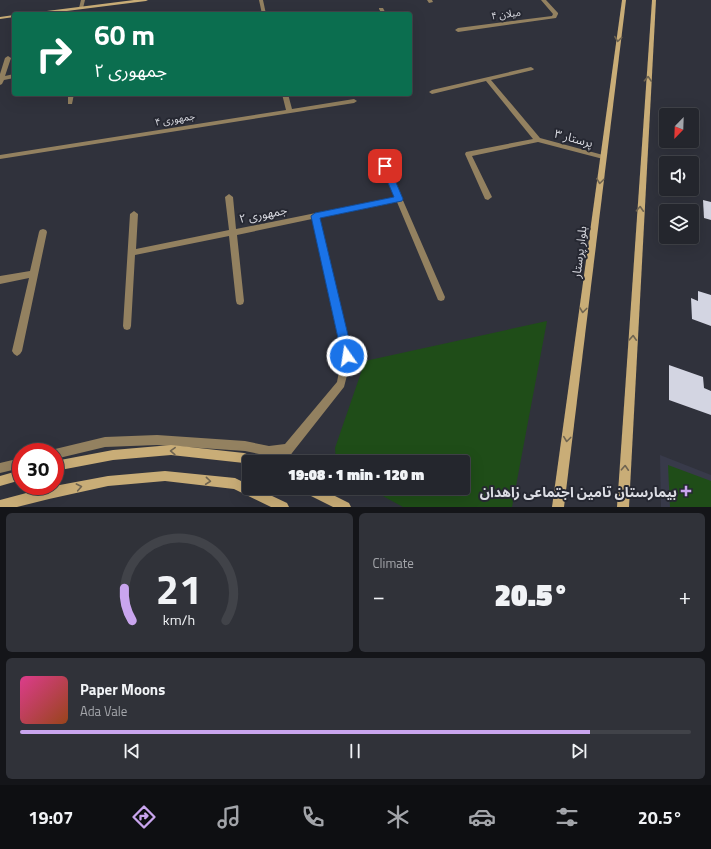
<!DOCTYPE html>
<html lang="en">
<head>
<meta charset="utf-8">
<style>
  body { margin:0; font-family:"Titillium Web","Noto Sans Arabic",sans-serif; background:#303239; color:#f1f3f6; height:100vh; display:flex; flex-direction:column; font-size:15px; white-space:nowrap }
  * { box-sizing:border-box; margin:0 }
  p { font-size:13px; color:#a3a5aa }
  .icon { flex:none; width:22px; height:22px; fill:none; stroke:currentColor; stroke-width:2; stroke-linecap:round; stroke-linejoin:round }
  .map { position:relative; height:507px; overflow:hidden }
  .side { display:flex; flex-direction:column; gap:6px; padding:6px; background:#141519; flex:1 }
  .side>* { flex:none }
  .hud { position:absolute; left:12px; top:12px; width:400px; height:84px; border-radius:4px; box-shadow:0 4px 16px #0002,0 0 0 1px #414349; background:#0b6e4f; color:#fff; overflow:hidden }
  .needle { width:26px; rotate:203deg }
  .buttons { position:absolute; left:659px; top:108px; display:grid; gap:8px }
  .buttons a { display:grid; place-items:center; width:40px; height:40px; border-radius:4px; background:#24262d; box-shadow:0 4px 16px #0002,0 0 0 1px #414349; font-size:20px }
  .speed { position:absolute; left:12px; top:443px; display:flex; gap:8px; font-size:20px; font-weight:700; text-align:center }
  .speed>* { display:grid; place-content:center; width:52px; height:52px; border-radius:50%; background:#24262d; box-shadow:0 4px 16px #0002,0 0 0 1px #414349; line-height:1 }
  .speed .limit { border:6px solid #d22; background:#fff; color:#111 }
  .pin { position:absolute; display:grid; place-items:center; width:34px; height:34px; color:#fff; margin:-17px; border-radius:8px; box-shadow:0 2px 6px #0006 }
  .me { position:absolute; width:44px; margin:-22px; rotate:347deg; stroke-linejoin:round; filter:drop-shadow(0 0 3px #0008) }
  .turn { display:flex; align-items:center; gap:14px; height:84px; padding:0 16px; font-size:18px }
  .turn .icon { width:52px; height:52px; stroke-width:2.5 }
  .turn b { display:block; font-size:28px; line-height:34px }
  .big { font-size:30px; font-weight:800; line-height:1.1 }
  .side .tile { flex:1; display:flex; flex-direction:column; justify-content:center; gap:6px; min-width:0; padding:0 14px; border-radius:6px; background:#303239 }
  .side .dial { align-items:center; gap:0 }
  .dial svg { height:104px; overflow:visible; fill:none; stroke:#414349; stroke-width:7; stroke-linecap:round; text-anchor:middle }
  .dial text { fill:#f1f3f6; stroke:none }
  .song { display:flex; align-items:center; gap:12px }
  .cover { width:48px; height:48px; border-radius:6px; background:linear-gradient(135deg,hsl(330 70% 55%),hsl(20 70% 35%)) }
  .played { height:4px; border-radius:2px; background:linear-gradient(90deg,#c9a5ee 85%,#414349 85%) }
  .keys { display:flex; justify-content:space-around; direction:ltr }
  .heat { display:flex; justify-content:space-between; align-items:center; font-size:22px; direction:ltr }
  .side .tiles { flex:1; display:grid; gap:6px; grid-template-columns:1fr 1fr }
  .tile:last-child { grid-column:span 2 }
  .trip { position:absolute; left:242px; top:455px; width:228px; height:40px; border-radius:4px; background:#24262d; box-shadow:0 4px 16px #0002,0 0 0 1px #414349; font-weight:800; line-height:40px; text-align:center }
  .tab-bar { display:flex; height:64px; justify-content:space-around; align-items:center; background:#0e0f12; color:#a3a5aa }
  .tab-bar .icon { width:28px; height:28px }
  .tab-bar .current { color:#c9a5ee }
  .tab-bar b { font-size:18px; color:#f1f3f6 }
  .map>svg:first-child { display:block }
</style>
</head>
<body>
<div class="map">
<svg width="711" height="507" viewBox="0 0 711 507">
  <rect width="100%" height="100%" fill="#30323c"/>
  <!-- built -->
  <path fill="#383a4a" d="M660,455L711,475V507H661Z"/>
  <!-- green -->
  <g fill="#1f4d18">
    <path d="M547,321L512,507H403L368,488H463V462H336L335,448L365,361Z"/>
    <path d="M668,465L711,481V507H670Z"/>
  </g>
  <!-- building -->
  <g fill="#d3d5e2">
    <path d="M703,200L711,202V220L704,218Z"/>
    <path d="M698,291L711,295V326L692,319L691,298L698,301Z"/>
    <path d="M669,365L703,377L704,388L711,391V415L669,400Z"/>
  </g>
  <g fill="none" stroke-linecap="round" stroke-linejoin="round">
    <!-- street -->
    <g fill="#938160" fill-rule="evenodd">
      <path d="M81,0H85L83,8L81,9L79,8Z"/>
      <path d="M259,0H263L266,14H262Z"/>
      <path d="M427,0H432L433,2L429,3Z"/>
      <path d="M541,0H546L558,13V14L556,18L458,32L455,30L458,28L552,16L553,14Z"/>
      <path d="M379,8H383L386,14H382L379,9Z"/>
      <path d="M8,56L11,58L5,76L14,74V78L4,80L2,84L0,85V74L5,58Z"/>
      <path d="M531,67L534,69L533,70L491,80L540,138L603,155L606,157L603,159L538,142L472,156L492,197L488,200L485,199L465,154L466,152L533,139L486,81L432,94L429,92L432,90Z"/>
      <path d="M68,94H74L72,104H68Z"/>
      <path d="M282,94H288L292,109L354,99L357,101L354,103L0,159V155L286,110Z"/>
      <path d="M383,164H385L388,166L445,297L444,300L441,301L438,300L397,202L319,218L352,356L344,387L292,453L286,462H275L278,455L269,456L245,451L157,445L105,447L55,459V452H51V450L105,437L157,435L245,441L269,446L285,444L337,382L342,356L312,219L237,235L244,301L243,304L240,305L237,304L236,301L229,236L135,255L131,326L130,329L127,330L124,329L123,326L130,214L134,211L138,214L136,249L229,230L225,197L229,194L233,197L236,229L395,197L382,166Z"/>
      <path d="M43,229L46,230L47,232L22,351L20,354L17,356L14,354L12,351L29,278L0,284V276L30,271L39,232L40,230Z"/>
      <path d="M21,458V468L0,473V463Z"/>
    </g>
    <!-- secondary -->
    <g fill="#c9ad77" fill-rule="evenodd">
      <path d="M134,0H148L146,1L43,14H29L31,13Z"/>
      <path d="M622,0H626L564,507H552Z"/>
      <path d="M652,0H656L629,507H617Z"/>
      <path d="M14,15V17L0,19V17Z"/>
      <path d="M171,445L244,453L257,458L258,462H249V466L244,463L171,455L113,460L55,471V461L113,450Z"/>
      <path d="M21,470V480L0,486V476Z"/>
      <path d="M165,471L235,478L249,485V488H255L260,490L261,488H273L270,495L287,503L289,507H271L234,489L165,481L108,486L49,499L17,507H0V500L49,487L108,476Z"/>
      <path d="M301,488H319L349,503L351,507H333L303,492Z"/>
    </g>
  </g>
  <!-- one-way arrows -->
  <defs><path id="oneway-chevron" d="M-2-3.5L2.5 0L-2 3.5" fill="none" stroke-width="1.6" stroke-linecap="round" stroke-linejoin="round"/></defs>
  <g stroke="#6f6451">
    <use href="#oneway-chevron" transform="translate(618 39) rotate(98)"/>
    <use href="#oneway-chevron" transform="translate(648 79) rotate(-87)"/>
    <use href="#oneway-chevron" transform="translate(600 181) rotate(97)"/>
    <use href="#oneway-chevron" transform="translate(640 209) rotate(-87)"/>
    <use href="#oneway-chevron" transform="translate(583 310) rotate(97)"/>
    <use href="#oneway-chevron" transform="translate(633 338) rotate(-87)"/>
    <use href="#oneway-chevron" transform="translate(567 439) rotate(97)"/>
    <use href="#oneway-chevron" transform="translate(173 451) rotate(-178)"/>
    <use href="#oneway-chevron" transform="translate(625 468) rotate(-87)"/>
    <use href="#oneway-chevron" transform="translate(208 481) rotate(6)"/>
    <use href="#oneway-chevron" transform="translate(79 487) rotate(-11)"/>
  </g>
  <!-- route -->
  <path fill="#1a73e8" stroke="#114b97" d="M385,163L389,166L403,199L402,201L320,218L353,356L351,360L347,362L344,360L342,356L311,216L315,213L394,197L381,166Z"/>
  <!-- markers -->
  <path fill="#c9a5ee" stroke="#262832" stroke-width="1.5" d="M684 485h4v4h4v4h-4v4h-4v-4h-4v-4h4z"/>
  <g text-anchor="middle" dominant-baseline="central" stroke-width="4" stroke-linejoin="round" paint-order="stroke">
    <!-- far-street labels -->
    <g font-size="10" fill="#dbdce3" stroke="#262832">
      <text transform="translate(506 14) rotate(-8)">میلان ۴</text>
      <text transform="translate(175 119) rotate(-9)">جمهوری ۴</text>
    </g>
    <!-- street labels -->
    <g font-size="12" fill="#dbdce3" stroke="#262832">
      <text transform="translate(574 138) rotate(15)">پرستار ۳</text>
      <text transform="translate(263 214) rotate(-11)">جمهوری ۲</text>
      <text transform="translate(579 252) rotate(-83)">بلوار پرستار</text>
    </g>
    <!-- near-poi labels -->
    <g font-size="14" font-weight="bold" fill="#dbdce3" stroke="#262832" text-anchor="end">
      <text x="677" y="491">بیمارستان تامین اجتماعی زاهدان</text>
    </g>
  </g>
</svg>
<div class="buttons">
<a><svg class="needle" viewBox="-14 -14 28 28"><path d="M0-13l5 13h-10z" fill="#e53935"/><path d="M0 13l5-13h-10z" fill="#a3a5aa"/></svg></a>
<a><svg class="icon" aria-label="sound" viewBox="0 0 24 24"><path d="M4 9h4l5-4v14l-5-4H4zM17 9q2 3 0 6"/></svg></a>
<a><svg class="icon" aria-label="layers" viewBox="0 0 24 24"><path d="M12 4l9 5-9 5-9-5zM3 14l9 5 9-5"/></svg></a>
</div>
<div class="speed"><div class="limit">30</div></div>
<div class="pin" style="left:385px;top:166px;background:#d93025"><svg class="icon" aria-label="arrive" viewBox="0 0 24 24"><path d="M6 21V4h12l-3 4 3 4H6"/></svg></div>
<svg class="me" style="left:347px;top:356px" viewBox="-20 -20 40 40"><circle r="17" fill="#1a73e8" stroke="#fff" stroke-width="3"/><path d="M0-11L8 9 0 5-8 9z" fill="#fff"/></svg>
<div class="trip">19:08 · 1 min · 120 m</div>
<div class="hud">
<div class="turn"><svg class="icon" aria-label="right" viewBox="0 0 24 24"><path d="M7 20v-9h11M14 6l5 5-5 5"/></svg><div><b>60 m</b>جمهوری ۲</div></div>
</div>
</div>
<section class="side">
<div class="tiles">
<div class="tile dial"><svg viewBox="0 0 100 80">
<path d="M14 69A42 42 0 1 1 86 69"/>
<path d="M14 69A42 42 0 0 1 8 44" stroke="#c9a5ee"/>
<text x="50" y="56" font-size="32" font-weight="700">21</text>
<text x="50" y="72" font-size="11">km/h</text>
</svg></div>
<div class="tile"><p>Climate</p>
<div class="heat"><a>−</a><b class="big">20.5°</b><a>+</a></div>
</div>
<div class="tile">
<div class="song"><i class="cover"></i><div><b>Paper Moons</b><p>Ada Vale</p></div></div>
<div class="played"></div>
<div class="keys"><svg class="icon" aria-label="previous" viewBox="0 0 24 24"><path d="M18 5L8 12l10 7zM5 5v14"/></svg><svg class="icon" aria-label="pause" viewBox="0 0 24 24"><path d="M8 5v14M16 5v14"/></svg><svg class="icon" aria-label="next" viewBox="0 0 24 24"><path d="M6 5l10 7-10 7zM19 5v14"/></svg></div>
</div>
</div>
</section>
<nav class="tab-bar">
<b>19:07</b>
<svg class="icon current" aria-label="directions" viewBox="0 0 24 24"><path d="M12 3l9 9-9 9-9-9zM9 14v-3h6M13 9l2 2-2 2"/></svg>
<svg class="icon" aria-label="music" viewBox="0 0 24 24"><path d="M9 18V5l10-2v13"/><circle cx="6" cy="18" r="3"/><circle cx="16" cy="16" r="3"/></svg>
<svg class="icon" aria-label="phone" viewBox="0 0 24 24"><path d="M5 4h4l2 5-3 2q2 4 5 5l2-3 5 2v4C11 20 4 13 5 4z"/></svg>
<svg class="icon" aria-label="climate" viewBox="0 0 24 24"><path d="M12 3v18M4 7l16 10M4 17L20 7"/></svg>
<svg class="icon" aria-label="car" viewBox="0 0 24 24"><path d="M5 17H2v-5l4-1 3-4h7l3 4 3 1v5h-3M9 17h6M6 11h13"/><circle cx="7" cy="17" r="2"/><circle cx="17" cy="17" r="2"/></svg>
<svg class="icon" aria-label="filters" viewBox="0 0 24 24"><path d="M4 7h16M4 17h16"/><circle cx="9" cy="7" r="2"/><circle cx="15" cy="17" r="2"/></svg>
<b>20.5°</b>
</nav>
</body>
</html>
